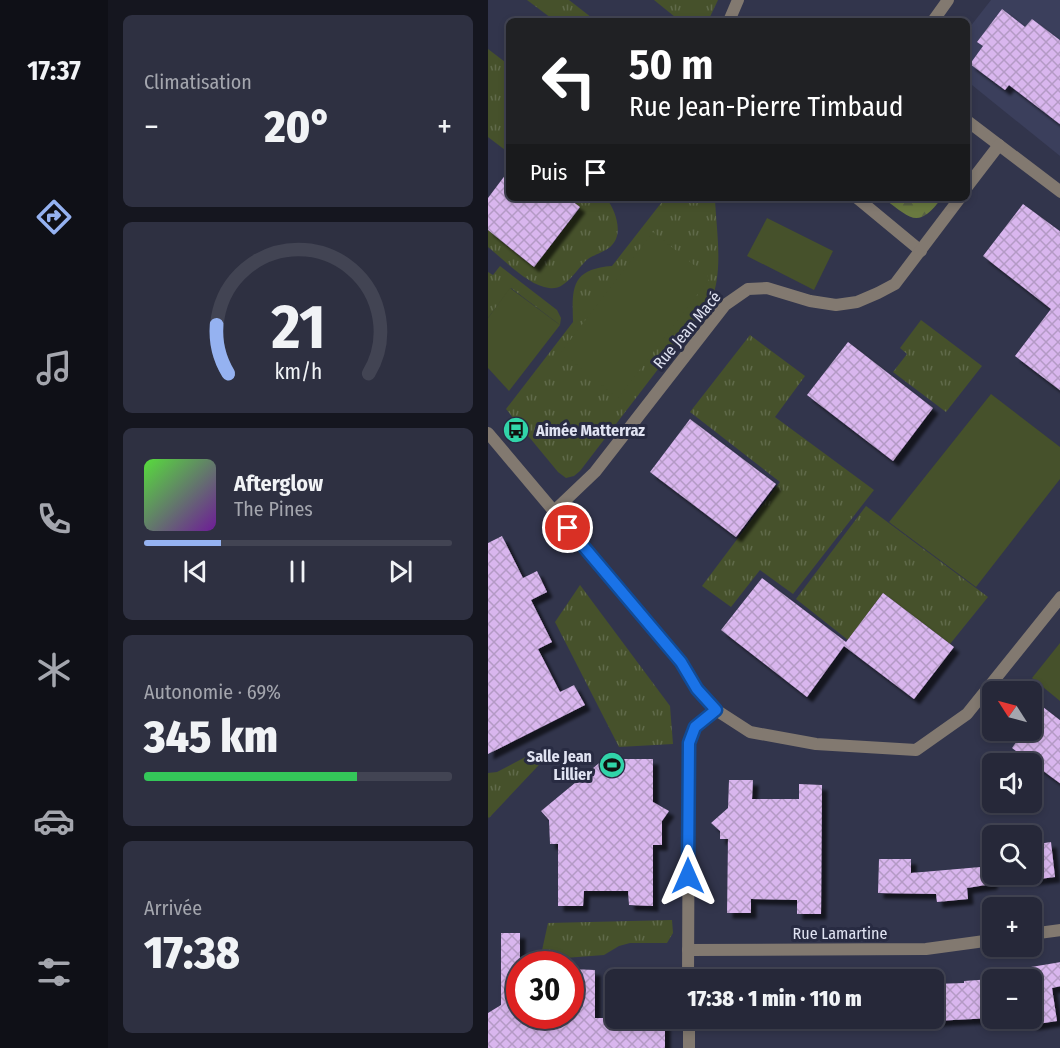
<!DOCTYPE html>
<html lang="fr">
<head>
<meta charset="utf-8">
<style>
  body { margin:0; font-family:"Fira Sans Condensed",sans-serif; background:#2e3041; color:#f1f3f6; height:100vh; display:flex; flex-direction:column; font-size:22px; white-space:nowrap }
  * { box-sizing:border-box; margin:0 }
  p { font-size:20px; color:#a4a6ae }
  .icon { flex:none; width:33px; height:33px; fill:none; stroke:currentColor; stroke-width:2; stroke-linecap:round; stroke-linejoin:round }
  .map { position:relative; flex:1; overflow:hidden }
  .sheet { display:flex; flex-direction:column; gap:15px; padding:15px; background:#15161f; width:380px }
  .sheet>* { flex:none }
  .banner { position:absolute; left:18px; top:18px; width:464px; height:183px; border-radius:9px; box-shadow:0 3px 9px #0003,0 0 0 2px #424453; background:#202124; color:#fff; overflow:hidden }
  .needle { width:39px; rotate:306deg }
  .tools { position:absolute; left:494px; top:681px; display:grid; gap:12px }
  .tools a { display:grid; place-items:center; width:60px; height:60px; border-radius:9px; background:#262839; box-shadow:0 3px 9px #0003,0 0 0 2px #424453; font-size:30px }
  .speed { position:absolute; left:18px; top:951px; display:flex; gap:12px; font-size:30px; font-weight:700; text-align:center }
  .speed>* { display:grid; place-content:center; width:78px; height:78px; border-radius:50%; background:#262839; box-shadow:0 3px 9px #0003,0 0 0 2px #424453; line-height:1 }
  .speed .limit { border:9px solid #d22; background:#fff; color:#111 }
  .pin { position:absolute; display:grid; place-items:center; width:51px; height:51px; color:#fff; margin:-26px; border:3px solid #fff; border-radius:50%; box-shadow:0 2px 6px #0007 }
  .me { position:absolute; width:66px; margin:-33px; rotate:0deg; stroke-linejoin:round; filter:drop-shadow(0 0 4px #0008) }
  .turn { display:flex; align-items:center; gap:21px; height:126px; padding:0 24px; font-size:27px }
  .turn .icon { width:78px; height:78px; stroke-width:2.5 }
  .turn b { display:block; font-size:42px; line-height:51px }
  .then { display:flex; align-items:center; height:57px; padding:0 24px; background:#0003; gap:12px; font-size:22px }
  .big { font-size:45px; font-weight:800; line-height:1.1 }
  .sheet .widget { flex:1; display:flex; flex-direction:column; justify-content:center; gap:9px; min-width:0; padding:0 21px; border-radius:9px; background:#2e3041 }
  .sheet .dial { align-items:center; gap:0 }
  .dial svg { height:156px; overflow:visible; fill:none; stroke:#424453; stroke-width:7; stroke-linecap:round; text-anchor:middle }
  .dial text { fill:#f1f3f6; stroke:none }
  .song { display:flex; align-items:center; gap:18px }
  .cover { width:72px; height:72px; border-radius:9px; background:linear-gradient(135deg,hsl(110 70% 55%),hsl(280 70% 35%)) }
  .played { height:6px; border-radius:3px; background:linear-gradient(90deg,#95b2f1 25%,#424453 25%) }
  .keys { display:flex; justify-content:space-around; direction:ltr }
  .heat { display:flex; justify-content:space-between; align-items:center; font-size:33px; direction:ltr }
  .charge { height:9px; border-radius:4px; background:linear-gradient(90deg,#34c759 69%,#424453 0) }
  .trip { position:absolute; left:117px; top:969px; width:339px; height:60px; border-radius:9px; background:#262839; box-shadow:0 3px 9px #0003,0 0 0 2px #424453; font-weight:800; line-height:60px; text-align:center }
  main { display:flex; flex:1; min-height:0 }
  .tab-bar { display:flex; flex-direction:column; width:108px; justify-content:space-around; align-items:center; background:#0f1017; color:#a4a6ae }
  .tab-bar .icon { width:42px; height:42px }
  .tab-bar .current { color:#95b2f1 }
  .tab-bar b { font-size:27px; color:#f1f3f6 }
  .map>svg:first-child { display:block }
</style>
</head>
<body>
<main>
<nav class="tab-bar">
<b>17:37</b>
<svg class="icon current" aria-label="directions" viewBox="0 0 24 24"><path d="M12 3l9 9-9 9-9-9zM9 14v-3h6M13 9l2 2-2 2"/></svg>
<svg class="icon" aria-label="music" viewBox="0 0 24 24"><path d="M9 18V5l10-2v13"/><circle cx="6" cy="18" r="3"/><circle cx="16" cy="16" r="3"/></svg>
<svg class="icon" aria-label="phone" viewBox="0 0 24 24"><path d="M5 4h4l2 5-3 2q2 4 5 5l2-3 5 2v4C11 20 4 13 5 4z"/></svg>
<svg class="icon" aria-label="climate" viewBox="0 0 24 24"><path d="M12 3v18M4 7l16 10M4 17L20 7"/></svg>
<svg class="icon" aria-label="car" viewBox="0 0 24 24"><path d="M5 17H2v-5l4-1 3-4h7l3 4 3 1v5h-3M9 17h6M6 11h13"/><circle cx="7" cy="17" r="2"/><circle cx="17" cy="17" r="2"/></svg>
<svg class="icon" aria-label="filters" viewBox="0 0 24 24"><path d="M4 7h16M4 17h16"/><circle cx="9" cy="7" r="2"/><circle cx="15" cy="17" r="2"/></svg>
</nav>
<section class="sheet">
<div class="widget"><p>Climatisation</p>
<div class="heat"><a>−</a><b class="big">20°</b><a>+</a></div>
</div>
<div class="widget dial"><svg viewBox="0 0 100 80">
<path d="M14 69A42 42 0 1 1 86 69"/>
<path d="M14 69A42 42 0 0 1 8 44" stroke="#95b2f1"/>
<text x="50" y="56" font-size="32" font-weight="700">21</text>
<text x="50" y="72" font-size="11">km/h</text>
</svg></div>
<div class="widget">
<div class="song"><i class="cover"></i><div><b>Afterglow</b><p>The Pines</p></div></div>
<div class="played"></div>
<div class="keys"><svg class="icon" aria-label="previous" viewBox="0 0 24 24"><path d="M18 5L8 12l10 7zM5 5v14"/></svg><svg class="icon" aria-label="pause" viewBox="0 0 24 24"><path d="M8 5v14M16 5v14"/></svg><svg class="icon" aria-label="next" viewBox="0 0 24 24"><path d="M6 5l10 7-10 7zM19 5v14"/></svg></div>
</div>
<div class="widget"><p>Autonomie · 69%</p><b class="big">345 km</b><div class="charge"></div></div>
<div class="widget"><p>Arrivée</p><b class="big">17:38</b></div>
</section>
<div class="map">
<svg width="573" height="1048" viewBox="0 0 573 1048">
  <defs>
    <pattern id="grass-tufts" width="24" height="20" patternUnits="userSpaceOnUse" patternTransform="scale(1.5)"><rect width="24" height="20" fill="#46512b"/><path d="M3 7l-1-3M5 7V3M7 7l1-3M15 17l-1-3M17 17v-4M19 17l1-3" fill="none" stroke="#606a4a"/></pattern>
    <pattern id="forest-firs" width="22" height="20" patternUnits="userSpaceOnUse" patternTransform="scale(1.5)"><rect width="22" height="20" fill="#6a7a40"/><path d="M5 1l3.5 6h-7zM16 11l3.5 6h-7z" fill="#586244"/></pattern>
    <pattern id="building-cross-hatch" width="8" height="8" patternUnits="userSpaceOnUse" patternTransform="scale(1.5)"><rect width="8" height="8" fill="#d9b6ee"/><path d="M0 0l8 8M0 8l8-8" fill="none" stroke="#b49ac5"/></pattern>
    <filter id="shadow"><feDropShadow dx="5.5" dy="5.5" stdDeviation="1.5" flood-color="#0009"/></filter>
  </defs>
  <rect width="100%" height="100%" fill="#32354c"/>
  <!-- built -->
  <path fill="#3b3f5c" d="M503,0H572V156L479,81L478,32Z"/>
  <!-- grass -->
  <g fill="url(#grass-tufts)">
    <path d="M39,0H81L108,21H67Z"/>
    <path d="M166,0H230L220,21H192Z"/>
    <path d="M0,49L21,65V153L0,137Z"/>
    <path d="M80,198H118C127,209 136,233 124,245C118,252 107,254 100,259C88,269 78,291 61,288C41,286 16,260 0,247V230L46,267L92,208Z"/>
    <path d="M177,198H227C228,228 236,272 223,300L92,471L86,476L78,478L70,472L18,409L85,322C84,288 83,269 124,266Z"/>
    <path d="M12,266L69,310L73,318L72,325L23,288L0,318V272L5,275Z"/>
    <path d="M433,320L494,366L458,412L405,372L419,354L412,348Z"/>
    <path d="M262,335L317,376L287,417L386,490L305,594L272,570L243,607L214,586L292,482L202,412Z"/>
    <path d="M378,506L500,597L462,644L395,593L360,640L308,599Z"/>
    <path d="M92,585L182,706L185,744L131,747L67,622Z"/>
    <path d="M65,750L1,818L0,817V773L9,772L47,752Z"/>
    <path d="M184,920L185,933L179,943H142L131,946L116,955L77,958L53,955L60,923Z"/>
  </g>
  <!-- forest -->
  <path fill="url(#forest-firs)" d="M395,198H454C429,230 424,219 395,198Z"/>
  <!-- park -->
  <g fill="#46512b">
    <path d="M279,218L345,251L326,290L259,256Z"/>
    <path d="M165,232L222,278L130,398L73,352Z"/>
    <path d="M22,288L72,325L21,391L0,368V318Z"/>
    <path d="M503,394L572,447V479L488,587L401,522Z"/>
    <path d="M572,643V701L544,678Z"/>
  </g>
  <!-- building -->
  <g fill="url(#building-cross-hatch)" filter="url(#shadow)">
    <path d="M514,9L537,27L544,19L573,41V125L521,85L517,90L482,64L495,46L489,42Z"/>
    <path d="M21,170V198H80L92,207L46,267L0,230V198Z"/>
    <path d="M535,204L573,232V391L527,356L563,309L495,256Z"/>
    <path d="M360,342L445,408L405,461L319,395Z"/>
    <path d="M202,419L288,484L248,537L162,472Z"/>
    <path d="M14,536L35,578L49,571L59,592L43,600L64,642L50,649L72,692L86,685L97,705L0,754V543Z"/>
    <path d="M274,578L358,642L395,593L466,647L426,699L356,646L319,697L233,630Z"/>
    <path d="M555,707L573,721V784L524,748L537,730H543V723Z"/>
    <path d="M116,759H165V802L181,811L174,821V845H165V906L141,905L140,891H96L95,906H70V844H62L61,820L53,811Z"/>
    <path d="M241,780H265L264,799H311V784L334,785L333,914H309V900L263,899V913H239L240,839H232V831L223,823L240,808Z"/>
    <path d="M563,842L567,877L543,880V845Z"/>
    <path d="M391,859H423V873L504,866V884L479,888L480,899L449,902L448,894L390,893Z"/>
    <path d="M13,933H32V1016H82V969L107,970V1018H177V1048H0V1013L13,1005Z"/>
    <path d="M573,962V986L564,988L569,1021L543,1025V967Z"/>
    <path d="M504,979V1018L446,1021V984L476,983V981Z"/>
  </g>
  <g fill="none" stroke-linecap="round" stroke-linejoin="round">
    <!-- minor -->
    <g stroke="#827970" stroke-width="12">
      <path d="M241,21L250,0"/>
      <path d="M445,21L460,0"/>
      <path d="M478,120L573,192"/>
      <path d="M478,188L511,145"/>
      <path d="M369,198L433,251"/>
      <path d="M0,433L193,662L209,689L228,710L262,732L328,744L428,750L479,714L573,597"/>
      <path d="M66,511L107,472L237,305L260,289L279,288L322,301L348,305L369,302L390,293L407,284L472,198"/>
      <path d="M543,934L573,930"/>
      <path d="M200,950L438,949L504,940"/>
      <path d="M200,980L201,743L207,727L228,710"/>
      <path d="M201,1048V1018"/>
    </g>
  </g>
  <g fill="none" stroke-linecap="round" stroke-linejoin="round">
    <!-- route casing -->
    <g stroke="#114b97" stroke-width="15">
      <path id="route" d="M80,528L193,662L209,689L228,710L207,727L201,743L200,876"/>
    </g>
    <!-- route -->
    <use href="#route" stroke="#1a73e8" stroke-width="10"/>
  </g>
  <!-- icons -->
  <defs>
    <g id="bus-disc" transform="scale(1.35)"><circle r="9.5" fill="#31d4a9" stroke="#282b42"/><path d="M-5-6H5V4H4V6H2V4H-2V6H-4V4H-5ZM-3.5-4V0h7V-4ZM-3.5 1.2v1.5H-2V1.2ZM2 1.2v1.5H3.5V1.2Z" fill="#111"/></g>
    <g id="stadium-disc" transform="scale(1.35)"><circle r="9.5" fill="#31d4a9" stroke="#282b42"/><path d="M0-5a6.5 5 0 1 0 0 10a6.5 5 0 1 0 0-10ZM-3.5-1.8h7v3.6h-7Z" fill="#111"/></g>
  </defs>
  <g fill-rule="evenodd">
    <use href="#bus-disc" x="28" y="430"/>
    <use href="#stadium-disc" x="124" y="765"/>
  </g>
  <g text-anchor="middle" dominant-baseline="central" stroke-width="6" stroke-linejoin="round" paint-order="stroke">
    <!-- street labels -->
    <g font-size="16" fill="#e0e3f2" stroke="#282b42">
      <text transform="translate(199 330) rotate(-50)">Rue Jean Macé</text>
      <text x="352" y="933">Rue Lamartine</text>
    </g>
    <!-- poi labels -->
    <g font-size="16" font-weight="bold" fill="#e0e3f2" stroke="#282b42" text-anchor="start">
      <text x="48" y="430">Aimée Matterraz</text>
      <text x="104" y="756" text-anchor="end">Salle Jean<tspan x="104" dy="18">Lillier</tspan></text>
    </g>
  </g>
</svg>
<div class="tools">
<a><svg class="needle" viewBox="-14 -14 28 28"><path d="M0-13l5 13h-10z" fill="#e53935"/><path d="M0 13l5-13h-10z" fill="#a4a6ae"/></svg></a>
<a><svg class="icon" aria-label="sound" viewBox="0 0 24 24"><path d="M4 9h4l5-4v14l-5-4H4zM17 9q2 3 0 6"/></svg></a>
<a><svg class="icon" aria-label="search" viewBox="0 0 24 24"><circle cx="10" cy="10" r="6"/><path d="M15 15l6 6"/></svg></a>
<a>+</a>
<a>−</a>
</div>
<div class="speed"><div class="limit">30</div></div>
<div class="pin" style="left:80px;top:528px;background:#d93025"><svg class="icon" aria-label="arrive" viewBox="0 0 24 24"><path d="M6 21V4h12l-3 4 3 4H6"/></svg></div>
<svg class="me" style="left:200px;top:876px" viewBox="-20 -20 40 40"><path d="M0-17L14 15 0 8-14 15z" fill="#1a73e8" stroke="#fff" stroke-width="4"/></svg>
<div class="trip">17:38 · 1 min · 110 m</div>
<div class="banner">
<div class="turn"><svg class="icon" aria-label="left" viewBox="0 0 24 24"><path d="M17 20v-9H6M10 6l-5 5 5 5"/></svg><div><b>50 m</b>Rue Jean-Pierre Timbaud</div></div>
<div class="then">Puis<svg class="icon" aria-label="arrive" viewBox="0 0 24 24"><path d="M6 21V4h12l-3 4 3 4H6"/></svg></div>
</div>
</div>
</main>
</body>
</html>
